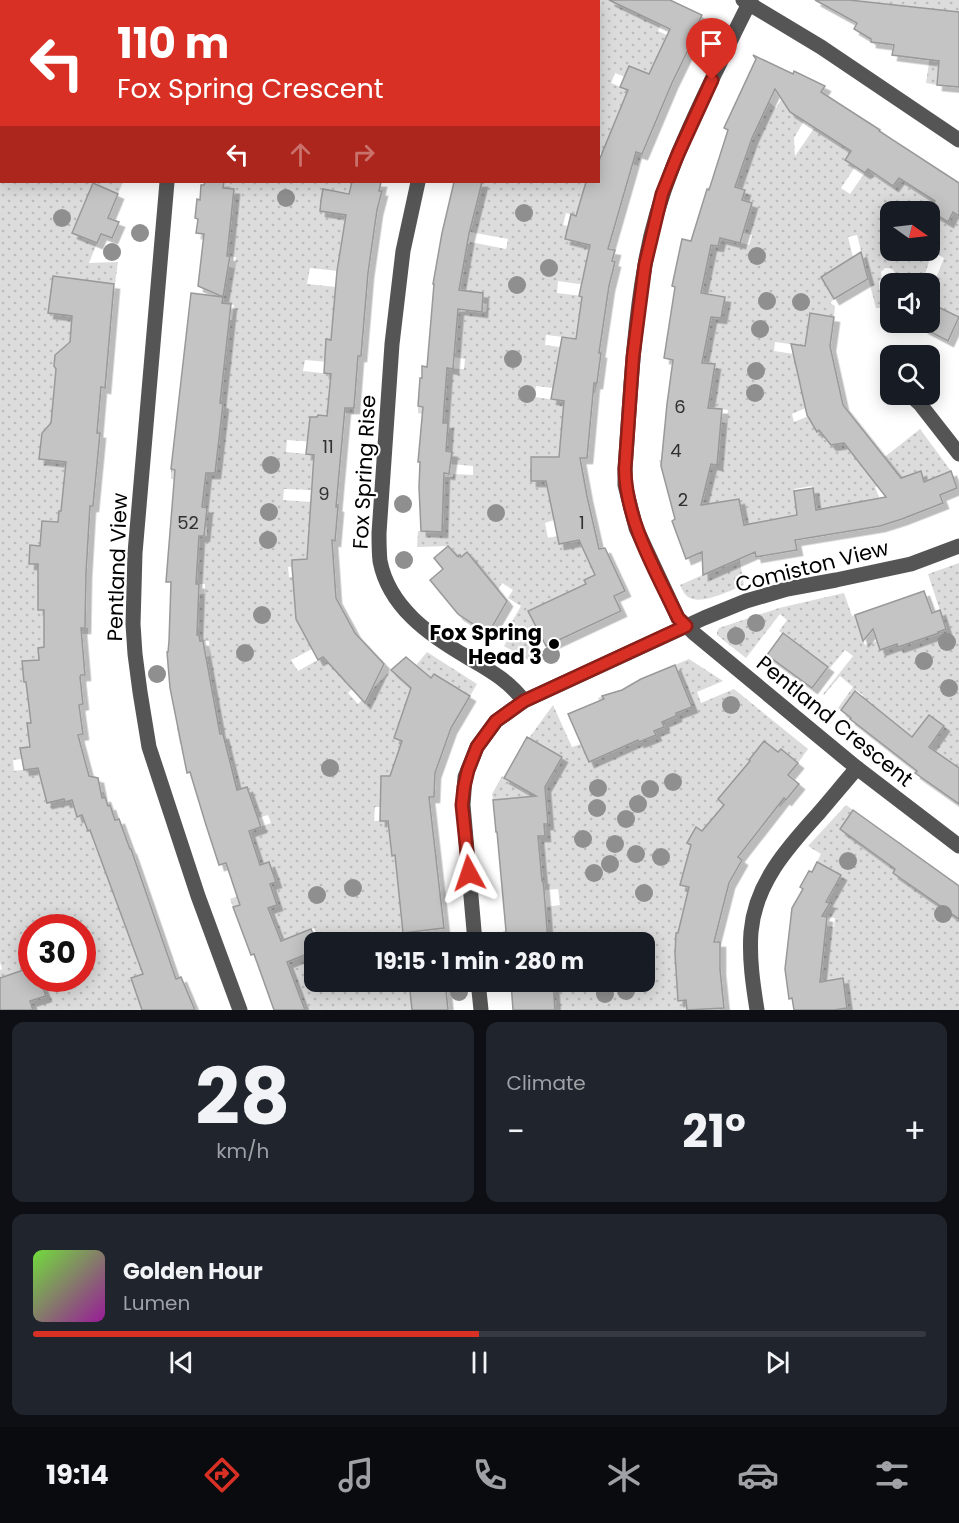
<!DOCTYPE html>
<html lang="en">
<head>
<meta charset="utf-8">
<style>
  body { margin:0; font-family:Poppins,sans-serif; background:#20242c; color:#f1f3f6; height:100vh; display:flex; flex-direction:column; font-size:22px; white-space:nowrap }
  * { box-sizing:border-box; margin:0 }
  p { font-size:20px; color:#9ea1a6 }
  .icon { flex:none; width:33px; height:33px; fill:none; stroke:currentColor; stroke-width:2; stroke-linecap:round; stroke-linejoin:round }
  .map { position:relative; height:1010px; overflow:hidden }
  .drawer { display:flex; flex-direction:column; gap:12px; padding:12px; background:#0d0f14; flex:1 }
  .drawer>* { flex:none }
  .guide { position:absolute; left:0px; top:0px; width:600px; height:183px; box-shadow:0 3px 15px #0003; background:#d93025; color:#fff; overflow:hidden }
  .needle { width:39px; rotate:104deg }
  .tools { position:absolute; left:880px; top:201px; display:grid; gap:12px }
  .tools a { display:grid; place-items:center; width:60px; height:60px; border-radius:12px; background:#171b24; box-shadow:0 3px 15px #0003; font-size:30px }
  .speed { position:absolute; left:18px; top:914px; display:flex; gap:12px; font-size:30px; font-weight:700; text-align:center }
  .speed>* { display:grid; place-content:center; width:78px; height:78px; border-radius:50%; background:#171b24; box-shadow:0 3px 15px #0003; line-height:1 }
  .speed .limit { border:9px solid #d22; background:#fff; color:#111 }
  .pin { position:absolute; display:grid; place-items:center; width:51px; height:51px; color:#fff; margin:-62px -26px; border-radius:50% 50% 50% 0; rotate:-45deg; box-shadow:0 0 6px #0007 }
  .pin .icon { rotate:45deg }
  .me { position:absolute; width:66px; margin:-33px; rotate:355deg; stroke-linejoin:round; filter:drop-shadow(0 0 4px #0008) }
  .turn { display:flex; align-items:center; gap:21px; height:126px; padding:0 18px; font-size:27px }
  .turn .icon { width:78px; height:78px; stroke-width:2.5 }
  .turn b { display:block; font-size:42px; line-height:51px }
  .lanes { display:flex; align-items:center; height:57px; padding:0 18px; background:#0003; justify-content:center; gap:30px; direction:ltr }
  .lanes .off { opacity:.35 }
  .big { font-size:45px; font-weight:700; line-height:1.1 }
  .drawer .tile { flex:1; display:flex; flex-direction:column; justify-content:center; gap:9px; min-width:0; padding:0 21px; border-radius:12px; background:#20242c }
  .drawer .dial { align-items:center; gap:0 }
  .dial b { font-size:78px; line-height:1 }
  .song { display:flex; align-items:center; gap:18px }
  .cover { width:72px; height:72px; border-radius:9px; background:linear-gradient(135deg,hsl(100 70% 55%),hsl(300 70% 35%)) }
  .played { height:6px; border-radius:3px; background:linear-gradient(90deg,#d93025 50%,#363941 50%) }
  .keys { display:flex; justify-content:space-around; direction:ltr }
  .heat { display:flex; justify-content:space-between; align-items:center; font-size:33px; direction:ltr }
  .drawer .tiles { flex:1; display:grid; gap:12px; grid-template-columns:1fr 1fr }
  .tile:last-child { grid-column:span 2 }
  .trip { position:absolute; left:304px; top:932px; width:351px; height:60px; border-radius:12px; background:#171b24; box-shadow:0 3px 15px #0003; font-weight:700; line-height:60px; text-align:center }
  .tab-bar { display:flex; height:96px; justify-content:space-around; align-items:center; background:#090b0e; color:#9ea1a6 }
  .tab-bar .icon { width:42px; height:42px }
  .tab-bar .selected { color:#d93025 }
  .tab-bar b { font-size:27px; color:#f1f3f6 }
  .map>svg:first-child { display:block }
</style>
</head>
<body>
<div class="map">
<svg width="959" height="1010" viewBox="0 0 959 1010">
  <defs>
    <pattern id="green-dots" width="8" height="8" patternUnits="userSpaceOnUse" patternTransform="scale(1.5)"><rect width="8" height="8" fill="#dcdcdc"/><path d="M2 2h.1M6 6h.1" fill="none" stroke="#bbb" stroke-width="1.8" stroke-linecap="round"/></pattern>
    <filter id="shadow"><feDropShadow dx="5.5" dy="5.5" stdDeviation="0" flood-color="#0004"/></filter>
  </defs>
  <rect width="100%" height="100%" fill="#fff"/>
  <!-- green -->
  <g fill="url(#green-dots)" fill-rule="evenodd">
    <path d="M0,0H63V2H2V182H123L118,194L93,183L72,232L97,243L89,263L118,262L115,284L53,276L48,313L76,317L74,349H62L55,355L54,366L60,374L54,388L53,401L57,402L54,429L46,428L42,433L39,459L66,462L62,504L69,512L59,511L58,522L42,521L41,531L57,547L31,545L30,564L50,565L68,581L86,582V587H38V609L44,610V628H88V634H57L58,646L38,648L39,660L22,661L24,682L81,677V683L77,684L31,723L27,724L29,741L53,738L54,743L21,748L22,759L13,760L14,771L38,768L39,772L57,784L43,788L47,803L64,799L65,802L104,792L105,797L74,808L77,817L82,815L87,830H90L100,859L113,855L105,868L128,934L157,924L158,927L130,937L143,974L132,978L166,1010H33L30,1001L46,996L40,978H82V927H32L31,967L0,978V970L2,969L0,962Z"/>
    <path d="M559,0H609L661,24L658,31L667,35L649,74L629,66L625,77L615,73L611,83L628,90L608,140L642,154L638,166L599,152L598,2H558Z"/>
    <path d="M855,0H959V44L941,43L937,85L926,83L930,56L852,5Z"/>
    <path d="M782,98L814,104L794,138L795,156L815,127L851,151L845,160L855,167L841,188L850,194L878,154L875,175L893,186L899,178L940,194L930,211L947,221L953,212L959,216V317L934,305L930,313V293L944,258L932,251L924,278L895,280C895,274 895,268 888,268H885L881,272L882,281H879L881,308H876L857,235L848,237L853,257L821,277L834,299L830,303L835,306L834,317L810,314L805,346L775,342L774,351L833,360L834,365L798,374L804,401L816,399L817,403L792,414L794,422L823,410L817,431L831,423L867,471L920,429L951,471L924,482L921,472L875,487L883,508L864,501L816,510L812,486L794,489L797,515L743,525L739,500L730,501L744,585C731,590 701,606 688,597C684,594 682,590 680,585L725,565L707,523L681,543L675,529L691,523L663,475L659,460L717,465L718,455L666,416L727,423L728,410L693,406L696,379L671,376V371L713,376L715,364L692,361L693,352L704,354L706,343L699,315L721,318L724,297L701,293L711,245L718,246L720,238L749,245L752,235L732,230L752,203L707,190L708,187L743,197L745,189L729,185L737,182L746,153L724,145L769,102L776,108ZM891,212H930V250H891Z"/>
    <path d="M224,182H352L350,193L323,189L320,211L347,215L338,271L310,268L307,284L336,287L331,340L327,339L329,362L305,360L303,371L331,374L328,406L354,408V414L345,413L344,417L318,415L317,417H310L308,431L316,442L287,440L286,452L340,457V460L314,458L311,490L284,489L283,500L339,504L338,507L311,506L308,538L333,556L293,560V566L288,567L289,577H293L298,621L312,649L291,660L298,671L359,637L352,689L348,693L358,704L391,670L403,681L427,652L477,684L470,696L434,674L417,701L449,730L405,707L394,737L402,741L397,755L399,777H381L380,807H375L374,821L398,820L400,842L390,844L392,856L436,851L437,860L398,863L414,935L381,938V942H316V941L319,939L314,928L281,941L268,908L277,905L272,892L233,907L230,899L276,882L269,862L260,865L252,839L245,832L271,823L268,815L258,818L247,787L231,792L228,781L195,791L194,786L233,774L223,734L180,744L177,728L217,721L211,687L171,694L169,675L202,672L201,658L210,656L209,641H200L199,635L183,636L199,594H205V584H196L199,536H207V527L205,526L207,508L202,507L204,491L194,481L171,479V469L215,473L223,404L213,403L224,370L227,338L187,333L220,319L232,320L234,305L222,303L225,277L214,266L235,268L236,257L215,255L234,189L223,188Z"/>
    <path d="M482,182H586L579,209L591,220L566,213L563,225L568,226L565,239L590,245L607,288L558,281L557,293L582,296L578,326L603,330L601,341L546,335L545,345L560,347L597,383L595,393L536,386L534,397L564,401V403L559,457H530V468H531V481H547V486L554,520L545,523L548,538L557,536L559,543L596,536L603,571L584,581L595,603H597L605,619L590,625L573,613L564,594L539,606L550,630L529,640L530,661L504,646L514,628L510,625L521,606L508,598L513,590L502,583L496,593L460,555L443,569L453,552L449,546L417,547L418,531L441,532L443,477H453V474L473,475V466L450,464L451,452L446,451L447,423L421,421L422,414L418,413V406L444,408L446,380L441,368L464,369L465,359L454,357L458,312H465L466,310L486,312L487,304L483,303V293L465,291L459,289L467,244H469L470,242L506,249L508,239L470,232Z"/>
    <path d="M959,563V768L929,747L944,727L930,715L912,737L862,698L863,695L856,690L841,710L838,708L853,687L840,676L824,695L823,694L853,656L845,650L830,668L779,631L787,620L780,614L746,658L717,635V632L719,628L779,608L844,593L852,616L855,615L865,645L877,641L897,644L898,647L938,633V632L946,629L928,574Z"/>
    <path d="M689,659L723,681L697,692L701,703L734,689L808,749L798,763L781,749L778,752L764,741L749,759L754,764L750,770L786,800L780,807L777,804L735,791L729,786L718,799L724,805L705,833L696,828L687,843L697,848L681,885L689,887L682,933H676L675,958L717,968L676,972L678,1001L686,1000L687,1010H555L553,981H645V942H548L547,933L504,937L503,931L525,929L546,918V907L560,905L558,889L544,890L536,882L540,860L539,842L498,845V839L545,836L544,824L548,823L547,807H537L536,796L493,800L492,794L502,776L521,787L527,776L510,766L511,765L546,784L562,757L529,738L553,705L572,747L581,744L589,762L611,739L595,703L599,700L598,698L602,696L619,735L633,729L639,742L655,735L654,731L663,727L643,678L676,709L691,703L675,665Z"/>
    <path d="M846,805L853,810L840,829L888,856L899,842L902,844L891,859L898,865L893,873L928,898L933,891L952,881L955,883L940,906L959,919V1010H834L843,979L787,986L786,977L808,967L785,964L786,960L814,963L823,951L826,926L834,927L835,918L790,913L798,898L824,913L830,904L827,902L841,875L817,862L821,854L808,846Z"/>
    <path d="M315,951V981H406L407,989L417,988L412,1010H299L304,1008L287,962Z"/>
  </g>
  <!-- building -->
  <g fill="#c4c4c4" stroke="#999" stroke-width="1.5" filter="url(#shadow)">
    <path d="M609,0H670L702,15L688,45L690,46L672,83L642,154L636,152L608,249L615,250L612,261L615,262L609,286L599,353H601L597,383H594L587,458H580L587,496L599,549L605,548L625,591L614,596L621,611L546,646L528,611L586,584L584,580L595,575L579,540L559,544L546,481H531V457H559L564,401L551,399L562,337L576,339L582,297L579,296L590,245L565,239L571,214L576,216L586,182H598V163L628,90L620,87L629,66L649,74L670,29Z"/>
    <path d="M815,0H849L959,12V87L937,85L939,61L892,55L894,45L871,42V39L854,29L857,23Z"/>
    <path d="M753,55L793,74L794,71L825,86L821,92L880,130L879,131L959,183V216L953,212L948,222L930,211L935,201L899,178L893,186L868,169L865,173L845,160L851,151L790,112L775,89L752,138L735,187L745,190L742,200L752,203L740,243L720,238L718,246L711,245L701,293L725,297L721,318L711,317L702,363L715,364L708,408L722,409L717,465L711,464L701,505L739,499L744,525L797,515L794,491L813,488L816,510L886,497L844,443L831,445L819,430L817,432L807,415L791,344L805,346L810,313L834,317L830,346L843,405L901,478L921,471L924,482L951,471L957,488L940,495L943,503L902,519L880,526L795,540L797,550L756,557L755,552L703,575L702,552L686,559L672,521L675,519L661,466L667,404L673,360L664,358L675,287L672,286L682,239L691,241L707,189L709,190L728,130L724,128L756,59Z"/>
    <path d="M205,182H224L223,188L234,189L227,256H230L223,297L198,286L204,234L196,233L198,219L195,218L197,199L200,200L201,185H204Z"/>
    <path d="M352,182H381L379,191H382L377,210L368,273L361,356H358L354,408H345L336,507H338L335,541L332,540L336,598L355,633L384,664L365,703L323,657L318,660L296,619L292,566V560L307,559L314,455L306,454L310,417H317L318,415L327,416L331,374L324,373L326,339L331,340L337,271L346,215L320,211L321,200L323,189L349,194Z"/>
    <path d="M454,182H482L469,234L459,290L483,293L482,312L458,309L453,369L447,368L443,423H448L446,451L452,452L449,474L444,473L442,532L421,531L419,487L420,462H418L423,407L418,406L420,378H422V366L427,367L434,284H433L442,233Z"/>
    <path d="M93,183L118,194L108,218L119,222L112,238L101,234L97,243L72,233Z"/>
    <path d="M861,252L868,279L834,299L821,277Z"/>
    <path d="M53,276L114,284L105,388L101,387L97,433H100L93,506H90L86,573L85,628H81L85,675H81L80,677L83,704L79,705L83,734L78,735L89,776L98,778L102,798L105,797L108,806L110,805L115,820L119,819L130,849H131L176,979L181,977L195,1010H142L131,978L143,974L90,830L88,831L82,815L77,817L72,800L65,802L64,799L47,803L38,768L24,770L20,748L30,747L27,723H31L26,682H24L22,661L39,660L38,648L44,647V610H38V564H29L30,545L40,546L42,521L58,522L59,511H61L66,462L39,459L42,433L51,423L56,369L54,366L55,355L70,342L72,316L48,313Z"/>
    <path d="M191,293L223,297L222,303L231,304L220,403L223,404L215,473H206L202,507L207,508L204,536H199L196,584H199L197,635H199L200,641H203L220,734H223L237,790L247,787L261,827L249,831L260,865L269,862L276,882L270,884L277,905L268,908L281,941L311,929L315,939V951L287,962L305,1010H274L254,954L251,955L233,907L240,905L226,863L219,865L206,825L190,772L187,773L170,688L167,652H168L169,641L171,582H166L175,470L171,469Z"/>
    <path d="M934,305L959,317L948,341L923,328L925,322H930V313Z"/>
    <path d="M448,546L458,557L460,555L461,557L467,552L507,601L488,634L458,614L430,580L443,569L434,558Z"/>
    <path d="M924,591L932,613L940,610L946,629L938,632L939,633L898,647L897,644L880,650L873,629L863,641L855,615Z"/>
    <path d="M783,633L828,667L812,688L767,655Z"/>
    <path d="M406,657L431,678L434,674L470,696L451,728L435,773L434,797H429L444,928L403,933L395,855L392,856L388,821H380L381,776H390L402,741L394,738L411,688L391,670Z"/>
    <path d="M675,665L692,707L676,713V716L662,722L664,727L654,731L656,735L639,742L638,740L589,762L568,714L604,699L602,696L622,690L641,679Z"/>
    <path d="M855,691L912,737L929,715L944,726L929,747L959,768V804L915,773L917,771L850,719L851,718L841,710Z"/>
    <path d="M527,737L562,757L545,787L548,824H544L545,836H538L542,881H543L544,890L548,942H507L497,832H496L493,800L536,796L504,778Z"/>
    <path d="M764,741L778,752L781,749L798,763L788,775L799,784L786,800L784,798L738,857L742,860L729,883L714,942H720V969L724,1008L687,1010L686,1000L678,1001L675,954L676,933H678L689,887L680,885L691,845L687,843L696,827L702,831L724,805L718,799L750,761L749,760Z"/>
    <path d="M853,810L959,886V919L893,873L895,869L840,829Z"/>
    <path d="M817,862L841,875L826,902L830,903L822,916L827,917L820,982L843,978L847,1008L834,1010H794L792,998L789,999L785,969L792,908L803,889L800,887L809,871L812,872Z"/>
    <path d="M32,967V978H39L46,996L30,1001L33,1010H0V978Z"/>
    <path d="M409,981H445L448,1010H412Z"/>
    <path d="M524,981H553L555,1010H513L511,982Z"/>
  </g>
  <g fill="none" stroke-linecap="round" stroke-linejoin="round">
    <!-- minor -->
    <g stroke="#555" stroke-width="15">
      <path d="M743,0L821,47L959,140"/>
      <path d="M751,0C738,24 727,49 715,73C685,135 656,197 645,265C633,332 630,401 625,469V485L636,528L678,618L695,634L857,768L959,846"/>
      <path d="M202,2V0"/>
      <path d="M490,2V0"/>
      <path d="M167,182L135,553L133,624L135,654L140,692L149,747L198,896L240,1010"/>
      <path d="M418,182L403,251L392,344L379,533C379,542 379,552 380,561C389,607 429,635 467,657C489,670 508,680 524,701"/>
      <path d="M909,394L920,404L959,454"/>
      <path d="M475,942L463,805L465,777L477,747L496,721L524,701L704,618L746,601L787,589L836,580L911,564L959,546"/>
      <path d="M478,981L481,1010"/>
      <path d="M757,1010C753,985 749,958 751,932C755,884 787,848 818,814C831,799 844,783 857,768"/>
    </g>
  </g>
  <!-- trees -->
  <g fill="#8f8f8f">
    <circle cx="286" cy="198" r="9"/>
    <circle cx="524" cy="213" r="9"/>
    <circle cx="62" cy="218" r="9"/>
    <circle cx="140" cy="233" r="9"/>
    <circle cx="112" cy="252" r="9"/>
    <circle cx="757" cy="256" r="9"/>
    <circle cx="549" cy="268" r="9"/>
    <circle cx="517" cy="285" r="9"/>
    <circle cx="767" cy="301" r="9"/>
    <circle cx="801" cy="302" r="9"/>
    <circle cx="760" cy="329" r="9"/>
    <circle cx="513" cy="359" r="9"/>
    <circle cx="756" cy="371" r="9"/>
    <circle cx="755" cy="393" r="9"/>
    <circle cx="527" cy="394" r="9"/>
    <circle cx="271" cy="465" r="9"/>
    <circle cx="403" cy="504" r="9"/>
    <circle cx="269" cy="512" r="9"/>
    <circle cx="496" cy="513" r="9"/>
    <circle cx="268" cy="540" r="9"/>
    <circle cx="404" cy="560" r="9"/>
    <circle cx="262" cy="615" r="9"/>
    <circle cx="756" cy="623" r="9"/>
    <circle cx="736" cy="636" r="9"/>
    <circle cx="947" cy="642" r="9"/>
    <circle cx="245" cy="653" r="9"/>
    <circle cx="551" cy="655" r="9"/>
    <circle cx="924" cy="661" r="9"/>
    <circle cx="157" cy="674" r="9"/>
    <circle cx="949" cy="688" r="9"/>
    <circle cx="731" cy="705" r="9"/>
    <circle cx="330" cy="768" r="9"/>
    <circle cx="673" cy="782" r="9"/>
    <circle cx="598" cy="788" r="9"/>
    <circle cx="650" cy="789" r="9"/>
    <circle cx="638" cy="804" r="9"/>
    <circle cx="597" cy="808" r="9"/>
    <circle cx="626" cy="819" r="9"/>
    <circle cx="583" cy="839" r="9"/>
    <circle cx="615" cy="844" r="9"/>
    <circle cx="636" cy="854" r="9"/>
    <circle cx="661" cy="857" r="9"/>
    <circle cx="848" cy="861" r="9"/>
    <circle cx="610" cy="864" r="9"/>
    <circle cx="594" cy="873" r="9"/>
    <circle cx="353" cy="888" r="9"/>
    <circle cx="644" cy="893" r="9"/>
    <circle cx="317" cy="895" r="9"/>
    <circle cx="943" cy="914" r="9"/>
    <circle cx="626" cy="991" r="9"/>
    <circle cx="459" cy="992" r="9"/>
    <circle cx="605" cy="994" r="9"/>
  </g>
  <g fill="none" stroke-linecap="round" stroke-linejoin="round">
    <!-- route casing -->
    <g stroke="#8d1f18" stroke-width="15">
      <path id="route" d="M469,873L462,805L464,787L468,770L477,747L496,721L524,701L686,626L678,618C656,571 626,522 625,469L633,357L645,265L662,194L678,154L712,80"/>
    </g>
    <!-- route -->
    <use href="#route" stroke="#d93025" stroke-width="10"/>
  </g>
  <!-- markers -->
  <circle fill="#000" stroke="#fff" stroke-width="2" cx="554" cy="644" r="6"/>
  <g text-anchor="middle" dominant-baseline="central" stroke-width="4.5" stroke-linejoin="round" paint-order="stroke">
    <!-- number labels -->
    <g font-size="18" fill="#313131">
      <text x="680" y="406">6</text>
      <text x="328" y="446">11</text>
      <text x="676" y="450">4</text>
      <text x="324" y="493">9</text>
      <text x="683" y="499">2</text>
      <text x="188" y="522">52</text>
      <text x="582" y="522">1</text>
    </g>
    <!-- street labels -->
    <g font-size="21" fill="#000" stroke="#fff">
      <text transform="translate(364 472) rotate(-87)">Fox Spring Rise</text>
      <text transform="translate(812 566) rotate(-14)">Comiston View</text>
      <text transform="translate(117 567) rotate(-88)">Pentland View</text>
      <text transform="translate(835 721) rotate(39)">Pentland Crescent</text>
    </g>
    <!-- poi labels -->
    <g font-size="21" font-weight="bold" fill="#000" stroke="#fff" text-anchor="end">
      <text x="542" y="632">Fox Spring<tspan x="542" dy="24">Head 3</tspan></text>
    </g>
  </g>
</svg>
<div class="tools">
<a><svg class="needle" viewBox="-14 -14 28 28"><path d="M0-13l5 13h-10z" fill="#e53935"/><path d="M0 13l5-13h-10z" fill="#9ea1a6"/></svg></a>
<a><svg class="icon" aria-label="sound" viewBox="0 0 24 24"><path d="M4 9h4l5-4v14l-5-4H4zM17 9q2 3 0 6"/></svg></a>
<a><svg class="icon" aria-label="search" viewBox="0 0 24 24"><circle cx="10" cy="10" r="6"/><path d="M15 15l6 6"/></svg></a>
</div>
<div class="speed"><div class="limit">30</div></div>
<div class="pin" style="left:712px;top:80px;background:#d93025"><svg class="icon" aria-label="arrive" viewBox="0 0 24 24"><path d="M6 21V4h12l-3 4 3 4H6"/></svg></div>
<svg class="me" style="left:469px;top:873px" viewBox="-20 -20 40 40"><path d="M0-17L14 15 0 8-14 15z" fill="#d93025" stroke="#fff" stroke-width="4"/></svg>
<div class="trip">19:15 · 1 min · 280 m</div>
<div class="guide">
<div class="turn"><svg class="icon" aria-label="left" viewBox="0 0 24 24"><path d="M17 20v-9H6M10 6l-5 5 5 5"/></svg><div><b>110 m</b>Fox Spring Crescent</div></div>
<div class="lanes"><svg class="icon" aria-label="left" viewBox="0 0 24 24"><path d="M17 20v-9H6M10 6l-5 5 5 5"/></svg><svg class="icon off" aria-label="ahead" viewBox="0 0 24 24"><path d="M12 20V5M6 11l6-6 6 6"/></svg><svg class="icon off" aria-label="right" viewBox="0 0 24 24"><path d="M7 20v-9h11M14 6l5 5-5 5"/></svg></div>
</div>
</div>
<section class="drawer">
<div class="tiles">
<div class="tile dial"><b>28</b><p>km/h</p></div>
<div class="tile"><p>Climate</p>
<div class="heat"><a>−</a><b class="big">21°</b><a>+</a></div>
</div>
<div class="tile">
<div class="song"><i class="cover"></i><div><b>Golden Hour</b><p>Lumen</p></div></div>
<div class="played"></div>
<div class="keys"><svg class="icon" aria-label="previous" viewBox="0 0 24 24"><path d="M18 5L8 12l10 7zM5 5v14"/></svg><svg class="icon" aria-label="pause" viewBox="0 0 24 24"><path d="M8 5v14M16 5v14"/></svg><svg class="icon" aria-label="next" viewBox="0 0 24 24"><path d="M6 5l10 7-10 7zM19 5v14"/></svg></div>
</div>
</div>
</section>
<nav class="tab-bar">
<b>19:14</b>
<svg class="icon selected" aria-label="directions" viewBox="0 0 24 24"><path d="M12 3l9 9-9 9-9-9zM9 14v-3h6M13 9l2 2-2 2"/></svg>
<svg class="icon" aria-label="music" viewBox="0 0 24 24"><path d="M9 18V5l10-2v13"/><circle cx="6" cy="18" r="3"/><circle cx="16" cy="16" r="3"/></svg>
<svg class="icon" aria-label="phone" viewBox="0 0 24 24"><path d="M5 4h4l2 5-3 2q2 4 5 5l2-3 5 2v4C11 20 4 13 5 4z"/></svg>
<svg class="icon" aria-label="climate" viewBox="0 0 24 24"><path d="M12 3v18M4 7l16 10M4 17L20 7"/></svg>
<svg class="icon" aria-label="car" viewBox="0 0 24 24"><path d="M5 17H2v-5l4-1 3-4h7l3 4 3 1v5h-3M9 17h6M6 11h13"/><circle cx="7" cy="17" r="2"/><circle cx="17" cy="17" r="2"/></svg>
<svg class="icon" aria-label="filters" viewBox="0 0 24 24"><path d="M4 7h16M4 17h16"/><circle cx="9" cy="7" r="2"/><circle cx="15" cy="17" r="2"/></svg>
</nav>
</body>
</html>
